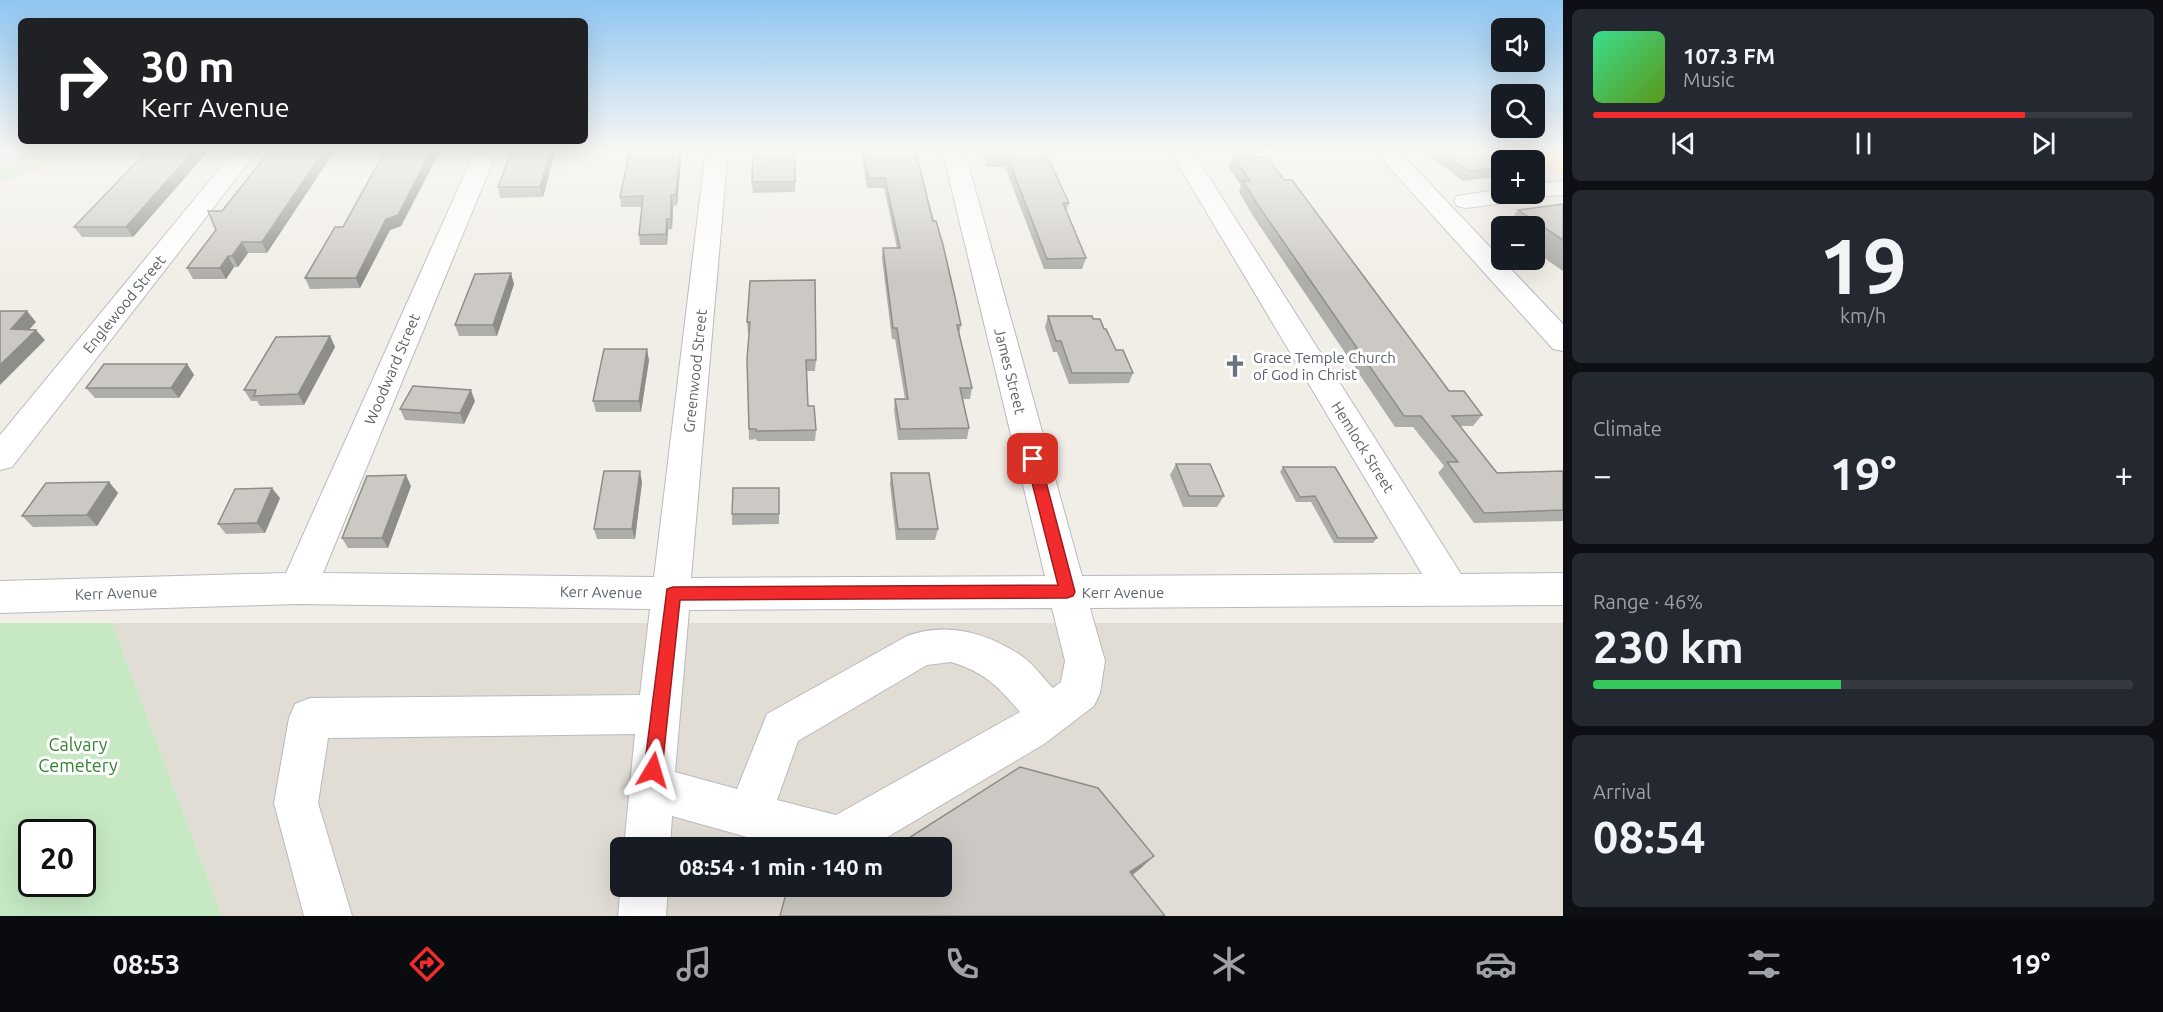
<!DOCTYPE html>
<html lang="en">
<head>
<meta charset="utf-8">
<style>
  body { margin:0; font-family:Ubuntu,sans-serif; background:#242831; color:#f1f3f6; height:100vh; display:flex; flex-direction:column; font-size:22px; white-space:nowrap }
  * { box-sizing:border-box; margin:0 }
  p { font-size:20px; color:#9ea1a6 }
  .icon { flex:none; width:33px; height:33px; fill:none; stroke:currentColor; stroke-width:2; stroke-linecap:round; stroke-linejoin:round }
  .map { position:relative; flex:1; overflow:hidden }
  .details { display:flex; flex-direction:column; gap:9px; padding:9px; background:#0d0f14; width:600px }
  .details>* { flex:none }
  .banner { position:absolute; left:18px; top:18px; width:570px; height:126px; border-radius:9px; box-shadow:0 6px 24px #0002; background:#202124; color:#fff; overflow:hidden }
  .buttons { position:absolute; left:1491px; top:18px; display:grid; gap:12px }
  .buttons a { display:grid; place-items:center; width:54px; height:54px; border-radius:9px; background:#171b24; box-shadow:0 6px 24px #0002; font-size:30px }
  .speed { position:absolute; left:18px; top:819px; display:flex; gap:12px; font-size:30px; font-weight:700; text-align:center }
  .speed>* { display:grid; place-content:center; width:78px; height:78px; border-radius:50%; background:#171b24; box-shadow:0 6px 24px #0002; line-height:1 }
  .speed .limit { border:3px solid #111; border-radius:9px; background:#fff; color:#111 }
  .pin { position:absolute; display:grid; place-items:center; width:51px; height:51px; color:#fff; margin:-26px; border-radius:12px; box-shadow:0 3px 9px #0006 }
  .me { position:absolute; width:66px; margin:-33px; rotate:7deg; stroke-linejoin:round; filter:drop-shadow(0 0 4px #0008) }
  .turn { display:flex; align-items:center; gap:21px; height:126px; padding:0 24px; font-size:27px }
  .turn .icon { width:78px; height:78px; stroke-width:2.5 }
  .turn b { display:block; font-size:42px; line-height:51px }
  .big { font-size:45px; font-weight:600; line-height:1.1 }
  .details .card { flex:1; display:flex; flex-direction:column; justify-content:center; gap:9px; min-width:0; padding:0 21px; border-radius:9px; background:#242831 }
  .details .dial { align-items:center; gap:0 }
  .dial b { font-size:78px; line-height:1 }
  .song { display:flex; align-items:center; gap:18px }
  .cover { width:72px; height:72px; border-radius:9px; background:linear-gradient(135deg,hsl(150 70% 55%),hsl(90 70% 35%)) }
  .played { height:6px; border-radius:3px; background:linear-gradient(90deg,#f22c2d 80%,#363941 80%) }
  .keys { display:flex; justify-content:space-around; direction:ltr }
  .heat { display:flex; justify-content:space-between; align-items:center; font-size:33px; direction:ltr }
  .charge { height:9px; border-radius:4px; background:linear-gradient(90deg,#34c759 46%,#363941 0) }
  .trip { position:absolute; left:610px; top:837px; width:342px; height:60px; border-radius:9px; background:#171b24; box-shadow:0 6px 24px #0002; font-weight:600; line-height:60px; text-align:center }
  .dock { display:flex; height:96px; justify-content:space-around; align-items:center; background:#090b0e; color:#9ea1a6 }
  .dock .icon { width:42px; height:42px }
  .dock .current { color:#f22c2d }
  .dock b { font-size:27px; color:#f1f3f6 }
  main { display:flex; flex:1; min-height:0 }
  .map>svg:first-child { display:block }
</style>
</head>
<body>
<main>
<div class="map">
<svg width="1563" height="916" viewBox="0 0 1563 916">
  <rect width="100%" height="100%" fill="#f1eee7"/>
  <!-- education -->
  <path fill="#e1ddd5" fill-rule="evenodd" d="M112,623H1563V916H222ZM621,848H942V886H621Z"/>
  <!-- green -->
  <g fill="#c6e9c3" fill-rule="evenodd">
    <path d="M0,149H89L0,183Z"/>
    <path d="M0,623H112L222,916H0ZM32,832H82V884H32Z"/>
  </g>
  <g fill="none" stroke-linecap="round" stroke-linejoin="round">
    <!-- stream -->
    <path stroke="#a9e0ff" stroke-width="7" d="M0,159L27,149"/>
    <!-- minor casing -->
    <g stroke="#b7babe" stroke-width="2">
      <g id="minor">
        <path d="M236,149H259L12,467L0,470V435Z"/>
        <path d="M476,149H498L323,573L654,577L706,149H728L691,578L1045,576L942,149H964L1082,576L1422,574L1169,149H1191L1461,574L1563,573V605L1090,608L1105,661L1100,693L1094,706L1044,744L869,848H786L672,816L670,848H624L635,734L328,738L318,803L352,916H304L274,803L289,718L295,704L310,698L640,695L650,609L298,604L0,613V581L286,573ZM1052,608L1065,661L1061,682L1053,688C1043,678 1034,665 1023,657C989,633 947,621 907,636L767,714L737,789L675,772L689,610ZM951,662C984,672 998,686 1020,712L836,815L777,800L798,741L927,665Z"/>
        <path d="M1373,149H1397L1563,324V351L1553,349Z"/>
        <path d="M1563,181V195L1529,197L1519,201L1466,208L1457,206L1454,201L1457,196L1502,189V194H1534V184Z"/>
        <path d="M621,884V886H668L666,916H618Z"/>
      </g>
    </g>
    <!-- major casing -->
    <g stroke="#f8be58" stroke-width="2">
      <path id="major" d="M1527,149H1554L1563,155V172L1555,170Z"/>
    </g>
    <!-- minor -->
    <use href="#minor" fill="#fff" fill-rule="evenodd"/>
    <!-- major -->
    <use href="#major" fill="#ffebae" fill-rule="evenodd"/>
  </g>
  <!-- wall -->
  <g fill="#afada9">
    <path d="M149,149H210L133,237H82L74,227Z"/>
    <path d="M271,149L267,253H248L238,267H234L226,279H193L187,268L216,230L222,211Z"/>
    <path d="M512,149H556L543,197L500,198L498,187Z"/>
    <path d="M795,149V192L753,193L752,182Z"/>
    <path d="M861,149H915L961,325L959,334L972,388L970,399H963L969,428L967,439L898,440L894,410L895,399H905L895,339H892L882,258L883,248H897L884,188H867Z"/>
    <path d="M981,149H1044L1069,203L1066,212L1086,258L1082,269H1044L1005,167H987Z"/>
    <path d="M1420,149H1498L1502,160V176L1463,181Z"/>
    <path d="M439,153L401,226L390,230L360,288L310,289L305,278L343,227Z"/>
    <path d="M1233,156L1284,180L1449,391L1482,415L1473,426H1460L1497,473L1563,471V521L1474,523L1438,473L1444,466L1413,427H1395L1253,216L1239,192L1241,186L1228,166Z"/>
    <path d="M681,159L677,205L673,206L672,229L668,230L667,245H640L639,235L642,207H621L620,197Z"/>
    <path d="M1563,204V271L1534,251V226H1506L1518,210Z"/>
    <path d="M750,281L816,360L815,371H807L808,406L816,430L815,441H757L756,439L749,440L747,359L749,333H748L747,322Z"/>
    <path d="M514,284L497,336H459L455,325Z"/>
    <path d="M1048,316L1093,319L1133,373L1129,383L1069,384L1057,352H1053L1045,327Z"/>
    <path d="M330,336L335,347L304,405L260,406L257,401H251L244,390Z"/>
    <path d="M649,360L641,412H596L593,401Z"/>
    <path d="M187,364L194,375L179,398H95L86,388Z"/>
    <path d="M475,401L464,424L405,420L400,409Z"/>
    <path d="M1176,464L1224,496L1217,507H1183L1170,475Z"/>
    <path d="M1283,467L1377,538L1373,543H1334L1311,502H1296L1280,472Z"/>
    <path d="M891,473L938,529L935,540H896L890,484Z"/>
    <path d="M109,482L118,493L97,526L33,527L22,516Z"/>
    <path d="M642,482L635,539H597L594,529Z"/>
    <path d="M411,486L388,548H348L342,538Z"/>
    <path d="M779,488V524L732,525V514Z"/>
    <path d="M280,498L265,533L226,534L218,524Z"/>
  </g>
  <!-- shaded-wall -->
  <g fill="#8f8d89">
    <path d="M195,149H210L133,237L126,227Z"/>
    <path d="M325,149H336L267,253L262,242Z"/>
    <path d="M432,149H438L439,153L401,226L390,230L360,288L356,278L386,219Z"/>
    <path d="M551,149H556L543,197L540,187Z"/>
    <path d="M680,149L681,159L677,205L676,195Z"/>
    <path d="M671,195L673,206L672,229L671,219Z"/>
    <path d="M667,219L668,230L667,245L666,234Z"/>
    <path d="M242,242L248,253L238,267L232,256Z"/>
    <path d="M228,256L234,267L226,279L220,268Z"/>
    <path d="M511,273L514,284L497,336L493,325Z"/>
    <path d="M27,311L36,322L20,340L11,329Z"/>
    <path d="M36,330L45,340L0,385V365Z"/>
    <path d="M330,336L335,347L304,405L298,394Z"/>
    <path d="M647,349L649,360L641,412L639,401Z"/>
    <path d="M187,364L194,375L179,398L171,388Z"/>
    <path d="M471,390L475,401L464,424L460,413Z"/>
    <path d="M640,471L642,482L635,539L632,529Z"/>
    <path d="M406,475L411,486L388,548L382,538Z"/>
    <path d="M109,482L118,493L97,526L87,515Z"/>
    <path d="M272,488L280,498L265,533L257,523Z"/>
    <path d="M1154,856L1140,869L1118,886L1130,872Z"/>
  </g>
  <!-- building -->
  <g fill="#ccc9c4" stroke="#8f8d89" stroke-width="1.5">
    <path d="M149,149H195L126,227H74Z"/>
    <path d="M271,149H325L262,242H242L232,256H228L220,268H187L216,230L208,211H222Z"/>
    <path d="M386,149H432L398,215L386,219L356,278H305L335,227H343Z"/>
    <path d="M512,149H551L540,187H498Z"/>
    <path d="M630,149H680L676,195H671V219H667L666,234L639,235L643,196L620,197Z"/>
    <path d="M753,149H795V182H752Z"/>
    <path d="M863,149H915L933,221H936L943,245L955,297L961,325H957L972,388H960L969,428L900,429L895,399H908L897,328H893L883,248H900L885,178H868Z"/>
    <path d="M987,149H1044L1069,203H1063L1086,258L1047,259L1007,156L989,157Z"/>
    <path d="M1439,149H1498L1514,160H1502V167L1469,171Z"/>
    <path d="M1233,156L1267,157L1284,180H1292L1449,391H1464L1482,415L1452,416L1497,473L1563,471V510L1484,513L1447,462H1458L1421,416H1404L1258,205L1243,181H1250Z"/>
    <path d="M1563,204V240L1518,210Z"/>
    <path d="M511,273L493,325H455L475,274Z"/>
    <path d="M815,280L816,360H806L808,406H814L816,430L756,431V429H749L747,359L750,322H747L750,281Z"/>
    <path d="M0,311H27L11,329L36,330L0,365Z"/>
    <path d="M1048,316H1092L1093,319H1100L1104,329H1106L1116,350H1123L1133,373H1072L1061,341H1056Z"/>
    <path d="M330,336L298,394L254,396L256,390H244L276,337Z"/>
    <path d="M604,349H647L639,401H593Z"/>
    <path d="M104,364H187L171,388H86Z"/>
    <path d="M413,386L471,390L460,413L400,409Z"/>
    <path d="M1176,464H1210L1224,496H1189Z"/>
    <path d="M1283,467H1335L1377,538H1338L1315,496L1300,497Z"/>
    <path d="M604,471H640L632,529H594Z"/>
    <path d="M891,473H929L938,529H898Z"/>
    <path d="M406,475L382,538H342L367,476Z"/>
    <path d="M109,482L87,515L22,516L46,483Z"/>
    <path d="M272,488L257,523L218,524L235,489Z"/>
    <path d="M733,488H779V514H732Z"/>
    <path d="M1020,767L1098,788L1154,856L1130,872L1165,916H780L788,886H942V848H893Z"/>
  </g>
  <!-- sky -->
  <linearGradient id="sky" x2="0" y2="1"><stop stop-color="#8fc6f1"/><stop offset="0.54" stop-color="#f9f7f4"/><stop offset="1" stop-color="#f9f7f4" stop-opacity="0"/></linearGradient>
  <rect width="1563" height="278" fill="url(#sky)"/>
  <!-- route -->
  <path fill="#f22c2d" stroke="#9d1d1d" stroke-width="1.5" d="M1033,454L1040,459L1075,592L1073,596L1067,598L680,600L662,770L659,776L653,778L646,776L644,770L667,589L673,587L1058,585L1026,459Z"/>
  <!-- icons -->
  <defs>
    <g id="church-bare" transform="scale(1.8)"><path d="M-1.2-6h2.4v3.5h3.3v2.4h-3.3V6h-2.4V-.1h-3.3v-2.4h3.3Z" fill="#6b7280" stroke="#fff" stroke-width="2.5" paint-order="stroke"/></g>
  </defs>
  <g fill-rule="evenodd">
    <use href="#church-bare" x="1235" y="366"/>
  </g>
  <g text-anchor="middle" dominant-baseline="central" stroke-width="6" stroke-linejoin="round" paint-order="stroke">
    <!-- street labels -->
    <g font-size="15" fill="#5e6368" stroke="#fff">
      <text transform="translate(124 304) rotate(-51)">Englewood Street</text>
      <text transform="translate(392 369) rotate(-67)">Woodward Street</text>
      <text transform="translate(695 371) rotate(-84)">Greenwood Street</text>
      <text transform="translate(1010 371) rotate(76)">James Street</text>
      <text transform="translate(1363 447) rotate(58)">Hemlock Street</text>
      <text transform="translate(601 592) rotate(1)">Kerr Avenue</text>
      <text x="1123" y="592">Kerr Avenue</text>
      <text transform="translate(116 593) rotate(-2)">Kerr Avenue</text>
    </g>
    <!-- worship labels -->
    <g font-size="15" fill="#5b616d" stroke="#fff" text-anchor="start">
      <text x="1253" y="357">Grace Temple Church<tspan x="1253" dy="17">of God in Christ</tspan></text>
    </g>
    <!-- near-park labels -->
    <g font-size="18" fill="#338430" stroke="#fff">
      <text x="78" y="744">Calvary<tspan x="78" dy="21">Cemetery</tspan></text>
    </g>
  </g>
</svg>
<div class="buttons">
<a><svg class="icon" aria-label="sound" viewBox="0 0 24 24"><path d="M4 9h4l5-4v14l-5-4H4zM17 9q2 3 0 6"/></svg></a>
<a><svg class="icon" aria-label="search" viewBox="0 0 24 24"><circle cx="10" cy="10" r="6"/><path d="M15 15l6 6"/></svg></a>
<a>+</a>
<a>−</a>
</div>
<div class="speed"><div class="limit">20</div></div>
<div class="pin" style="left:1033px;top:459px;background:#d93025"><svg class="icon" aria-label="arrive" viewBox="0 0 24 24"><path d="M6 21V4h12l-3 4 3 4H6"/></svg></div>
<svg class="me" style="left:653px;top:770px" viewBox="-20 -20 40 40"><path d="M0-17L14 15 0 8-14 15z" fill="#f22c2d" stroke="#fff" stroke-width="4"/></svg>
<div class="trip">08:54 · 1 min · 140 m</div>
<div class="banner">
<div class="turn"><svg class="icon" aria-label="right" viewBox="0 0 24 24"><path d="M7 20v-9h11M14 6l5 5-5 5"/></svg><div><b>30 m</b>Kerr Avenue</div></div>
</div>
</div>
<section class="details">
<div class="card">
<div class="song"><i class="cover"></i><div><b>107.3 FM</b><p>Music</p></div></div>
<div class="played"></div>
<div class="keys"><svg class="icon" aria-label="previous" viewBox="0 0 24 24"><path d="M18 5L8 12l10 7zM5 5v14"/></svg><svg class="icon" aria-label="pause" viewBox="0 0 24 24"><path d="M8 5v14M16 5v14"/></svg><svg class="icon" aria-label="next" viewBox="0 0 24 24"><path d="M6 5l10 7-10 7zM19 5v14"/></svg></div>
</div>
<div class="card dial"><b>19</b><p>km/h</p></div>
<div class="card"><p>Climate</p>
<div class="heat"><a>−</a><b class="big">19°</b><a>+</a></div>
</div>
<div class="card"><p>Range · 46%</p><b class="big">230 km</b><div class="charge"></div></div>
<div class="card"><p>Arrival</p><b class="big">08:54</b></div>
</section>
</main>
<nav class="dock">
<b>08:53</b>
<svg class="icon current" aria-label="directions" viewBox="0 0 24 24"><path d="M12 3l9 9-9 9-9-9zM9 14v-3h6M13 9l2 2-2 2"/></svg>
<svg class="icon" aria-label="music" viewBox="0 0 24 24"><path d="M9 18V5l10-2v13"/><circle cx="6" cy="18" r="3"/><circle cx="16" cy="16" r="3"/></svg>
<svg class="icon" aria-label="phone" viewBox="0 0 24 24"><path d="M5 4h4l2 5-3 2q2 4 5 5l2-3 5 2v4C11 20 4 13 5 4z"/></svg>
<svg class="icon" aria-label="climate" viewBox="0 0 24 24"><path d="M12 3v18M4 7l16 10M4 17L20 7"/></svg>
<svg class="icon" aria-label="car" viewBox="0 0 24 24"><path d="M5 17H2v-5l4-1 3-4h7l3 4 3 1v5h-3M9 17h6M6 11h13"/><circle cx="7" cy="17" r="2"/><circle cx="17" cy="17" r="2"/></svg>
<svg class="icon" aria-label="filters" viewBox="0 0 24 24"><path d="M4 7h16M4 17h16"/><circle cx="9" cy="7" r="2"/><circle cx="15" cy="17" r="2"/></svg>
<b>19°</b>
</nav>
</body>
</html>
